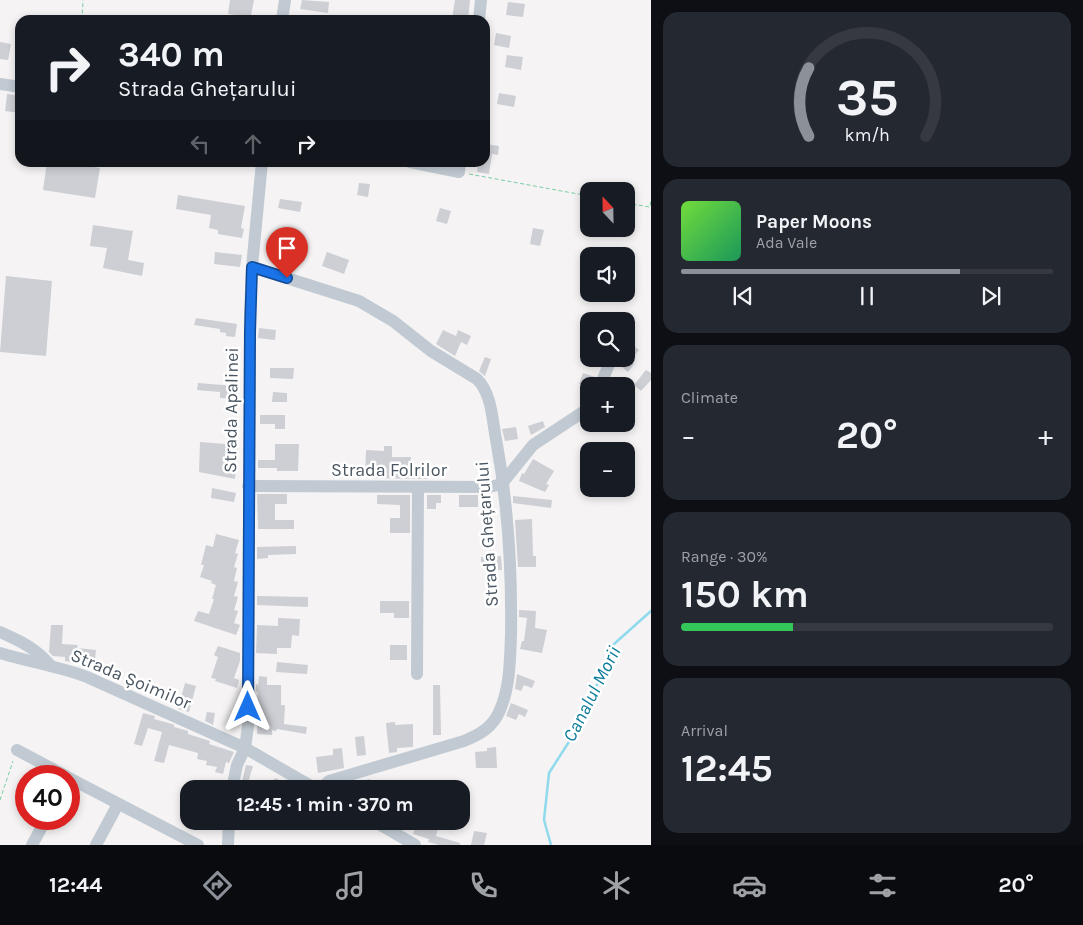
<!DOCTYPE html>
<html lang="en">
<head>
<meta charset="utf-8">
<style>
  body { margin:0; font-family:Karla,sans-serif; background:#242831; color:#f1f3f6; height:100vh; display:flex; flex-direction:column; font-size:19px; white-space:nowrap }
  * { box-sizing:border-box; margin:0 }
  p { font-size:16px; color:#9ea1a6 }
  .icon { flex:none; width:28px; height:28px; fill:none; stroke:currentColor; stroke-width:2; stroke-linecap:round; stroke-linejoin:round }
  .map { position:relative; flex:1; overflow:hidden }
  .details { display:flex; flex-direction:column; gap:12px; padding:12px; background:#0d0f14; width:432px }
  .details>* { flex:none }
  .top-card { position:absolute; left:15px; top:15px; width:475px; height:152px; border-radius:15px; box-shadow:0 2px 8px #0003; background:#171b24; color:#f1f3f6; overflow:hidden }
  .needle { width:32px; rotate:338deg }
  .fabs { position:absolute; left:580px; top:182px; display:grid; gap:10px }
  .fabs a { display:grid; place-items:center; width:55px; height:55px; border-radius:10px; background:#171b24; box-shadow:0 2px 8px #0003; font-size:25px }
  .speed { position:absolute; left:15px; top:765px; display:flex; gap:10px; font-size:25px; font-weight:700; text-align:center }
  .speed>* { display:grid; place-content:center; width:65px; height:65px; border-radius:50%; background:#171b24; box-shadow:0 2px 8px #0003; line-height:1 }
  .speed .limit { border:8px solid #d22; background:#fff; color:#111 }
  .pin { position:absolute; display:grid; place-items:center; width:42px; height:42px; color:#fff; margin:-51px -21px; border-radius:50% 50% 50% 0; rotate:-45deg; box-shadow:0 0 5px #0007 }
  .pin .icon { rotate:45deg }
  .me { position:absolute; width:55px; margin:-28px; rotate:0deg; stroke-linejoin:round; filter:drop-shadow(0 0 4px #0008) }
  .turn { display:flex; align-items:center; gap:18px; height:105px; padding:0 20px; font-size:22px }
  .turn .icon { width:65px; height:65px; stroke-width:2.5 }
  .turn b { display:block; font-size:35px; line-height:42px }
  .lanes { display:flex; align-items:center; height:48px; padding:0 20px; background:#0003; justify-content:center; gap:25px; direction:ltr }
  .lanes .off { opacity:.35 }
  .big { font-size:38px; font-weight:700; line-height:1.1 }
  .details .tile { flex:1; display:flex; flex-direction:column; justify-content:center; gap:8px; min-width:0; padding:0 18px; border-radius:15px; background:#242831 }
  .details .dial { align-items:center; gap:0 }
  .dial svg { height:130px; overflow:visible; fill:none; stroke:#363941; stroke-width:7; stroke-linecap:round; text-anchor:middle }
  .dial text { fill:#f1f3f6; stroke:none }
  .song { display:flex; align-items:center; gap:15px }
  .cover { width:60px; height:60px; border-radius:8px; background:linear-gradient(135deg,hsl(100 70% 55%),hsl(150 70% 35%)) }
  .played { height:5px; border-radius:2px; background:linear-gradient(90deg,#8c9099 75%,#363941 75%) }
  .keys { display:flex; justify-content:space-around; direction:ltr }
  .heat { display:flex; justify-content:space-between; align-items:center; font-size:28px; direction:ltr }
  .charge { height:8px; border-radius:4px; background:linear-gradient(90deg,#34c759 30%,#363941 0) }
  .trip { position:absolute; left:180px; top:780px; width:290px; height:50px; border-radius:15px; background:#171b24; box-shadow:0 2px 8px #0003; font-weight:700; line-height:50px; text-align:center }
  .tab-bar { display:flex; height:80px; justify-content:space-around; align-items:center; background:#090b0e; color:#9ea1a6 }
  .tab-bar .icon { width:35px; height:35px }
  .tab-bar .selected { color:#8c9099 }
  .tab-bar b { font-size:22px; color:#f1f3f6 }
  main { display:flex; flex:1; min-height:0 }
  .map>svg:first-child { display:block }
</style>
</head>
<body>
<main>
<div class="map">
<svg width="651" height="845" viewBox="0 0 651 845">
  <rect width="100%" height="100%" fill="#f5f3f3"/>
  <g fill="none" stroke-linecap="round" stroke-linejoin="round">
    <!-- stream -->
    <path stroke="#90daee" stroke-width="2.5" d="M551,845L544,820L549,773L581,723L614,644L651,611"/>
  </g>
  <!-- building -->
  <g fill="#cdcfd5">
    <path d="M230,0H254L250,20H234L235,15L228,14Z"/>
    <path d="M302,0L329,2L328,13L300,9Z"/>
    <path d="M455,0H470L468,20L452,19Z"/>
    <path d="M508,2L525,4L523,17L506,15Z"/>
    <path d="M496,33L511,36L509,48L494,45Z"/>
    <path d="M0,42L11,44L8,60L0,59Z"/>
    <path d="M507,55L523,57L521,70L505,67Z"/>
    <path d="M499,93L516,96L514,107L497,104Z"/>
    <path d="M7,94L20,96V113L5,111Z"/>
    <path d="M485,144L499,146L498,155L492,154L489,174L477,172L478,162H485Z"/>
    <path d="M47,162H62L100,168L95,198L43,190Z"/>
    <path d="M359,183L370,184L368,197L357,195Z"/>
    <path d="M178,195L245,206L241,228L244,229L242,238L218,234V230L209,228L211,215L176,209Z"/>
    <path d="M280,199L302,202L300,212L278,208Z"/>
    <path d="M440,208L451,211L447,224L436,221Z"/>
    <path d="M93,225L133,231L128,260L144,263L142,276L103,268L107,248L90,246Z"/>
    <path d="M533,228L544,230L540,246L530,244Z"/>
    <path d="M215,252L242,255L240,267L214,264Z"/>
    <path d="M327,252L349,260L344,274L322,266Z"/>
    <path d="M6,276L52,281L46,356L0,352Z"/>
    <path d="M196,318L237,324L235,337L226,336V333L220,332V329L194,325Z"/>
    <path d="M259,328L276,330L275,340L258,338Z"/>
    <path d="M443,330L456,336L458,330L471,336L467,345L461,342L455,356L436,344Z"/>
    <path d="M633,345L639,350L630,361L634,364L628,372L618,364L622,359H626V353Z"/>
    <path d="M485,357L491,359L485,376L479,371Z"/>
    <path d="M270,368H294L293,379L270,378Z"/>
    <path d="M646,370L651,373V380L641,391L634,385Z"/>
    <path d="M583,373L595,377L592,386H585L579,384Z"/>
    <path d="M198,383L236,386L235,399L220,398V392L197,390Z"/>
    <path d="M273,392L287,393V402H272Z"/>
    <path d="M260,415H285V429H275V424H260Z"/>
    <path d="M543,421L545,427L531,435L528,426Z"/>
    <path d="M516,427L518,439L505,441L502,429Z"/>
    <path d="M200,442L238,445L235,479L199,472Z"/>
    <path d="M275,444H299L298,471H277V468H258V460H275Z"/>
    <path d="M384,446H392V457H411L410,466H428V479L365,478L366,450L384,451Z"/>
    <path d="M533,459L554,471L546,484L549,485L545,492L519,481L522,473L524,474Z"/>
    <path d="M344,466H352L351,478H344Z"/>
    <path d="M212,488L236,493L234,502L211,498Z"/>
    <path d="M257,494H287V504H275V520H294V529H258Z"/>
    <path d="M377,495H410V533H390V518H400V505L377,504Z"/>
    <path d="M427,495H441V503H436V509H427Z"/>
    <rect x="459" y="495" width="19" height="12"/>
    <path d="M513,496L552,500L551,508L513,503Z"/>
    <path d="M532,519L533,556H536V567H518L515,520Z"/>
    <path d="M216,534L239,540L235,553L238,554L234,567L237,568L234,581L238,582L234,596L238,597L234,610L238,611L234,623L240,625L236,635L194,621L198,611L209,614L214,599H212L216,585L211,583L212,581L200,577L204,565H201L206,545L213,547Z"/>
    <path d="M296,546V554L268,555V558L257,559V547Z"/>
    <path d="M501,556L502,570H494V565H481V557Z"/>
    <path d="M257,596L308,597V607L257,605Z"/>
    <path d="M380,601H409V618H394V613H380Z"/>
    <path d="M519,610L536,611L535,628L547,630L542,653L520,649L522,641H524L527,618L519,617Z"/>
    <path d="M278,618L300,619L299,636L292,635L291,648H277V654L256,653L257,625L278,626Z"/>
    <path d="M51,625H63L62,644L78,645L77,648L96,650L94,669L80,666V663L65,661V657L53,656L49,652Z"/>
    <rect x="390" y="645" width="17" height="15"/>
    <path d="M218,646L240,653V661L234,678L239,680L237,688L215,681L216,679L211,678L218,657L214,655Z"/>
    <path d="M277,662L308,665L307,674L276,672Z"/>
    <path d="M517,674L535,681L532,688L524,685L521,691L515,689Z"/>
    <path d="M259,676L267,677V685H281V705H285L284,724L307,727L306,734L277,729L276,731L272,730V735L257,734L258,717H257L258,692L256,691V684L258,685Z"/>
    <path d="M185,683L196,686L189,712L178,709Z"/>
    <path d="M433,685H440L441,735H433Z"/>
    <path d="M511,703L528,710L525,717L519,714L516,720L506,716Z"/>
    <path d="M207,712L215,713L213,725L205,721Z"/>
    <path d="M143,713L155,716L154,719L172,724L174,725V727L188,731V734L210,741L209,744L234,752L229,763L226,762L223,774L215,772L217,767L206,765L207,761L197,759L198,753L169,745L164,763L154,761L162,732L148,728L142,746L134,744Z"/>
    <path d="M395,722V725L413,724V747L397,748V752L389,753L386,723Z"/>
    <path d="M364,736L366,755L357,756L355,737Z"/>
    <path d="M496,747L497,768H476L475,752L487,751V748Z"/>
    <path d="M342,748L344,768L318,773L316,757L333,755V749Z"/>
    <path d="M246,765L253,766L247,786L241,785Z"/>
    <path d="M275,778L286,783L284,789H269Z"/>
    <path d="M370,779L372,789H342V786Z"/>
    <path d="M398,821H426L425,825L438,828L436,836L460,843V845H439L428,842L429,839L413,834L415,828L398,825Z"/>
    <path d="M474,831L487,833L484,845H471Z"/>
  </g>
  <g fill="none" stroke-linecap="round" stroke-linejoin="round">
    <!-- path -->
    <g stroke="#7ad0a6" stroke-width="1" stroke-dasharray="4 2.5" stroke-linecap="butt">
      <path d="M82,20L83,0"/>
      <path d="M469,174L589,196"/>
      <path d="M626,203L650,207L651,200"/>
      <path d="M0,800L13,761"/>
    </g>
    <!-- minor -->
    <g stroke="#c1cad2" stroke-width="12">
      <path d="M282,20L285,0"/>
      <path d="M479,20L481,0"/>
      <path d="M0,84L20,87"/>
      <path d="M410,162L459,172L460,162"/>
      <path d="M252,267L359,301L393,321L431,351L477,379C492,394 492,419 496,439C508,504 512,570 511,635C510,660 510,687 500,710C493,727 481,734 464,741L329,781L320,789"/>
      <path d="M600,386L610,362"/>
      <path d="M248,486L489,487L498,485L504,481L533,445L583,412L589,406"/>
      <path d="M0,632C20,641 36,648 50,665"/>
      <path d="M0,653C29,662 58,666 87,677L245,748L316,789"/>
      <path d="M417,674L418,488"/>
      <path d="M17,750L66,776"/>
      <path d="M69,778L198,845"/>
      <path d="M232,789L237,765L245,748L248,726L250,313L252,267L262,162"/>
      <path d="M374,821L415,845"/>
      <path d="M32,845L46,819"/>
      <path d="M96,845L118,804"/>
      <path d="M228,845L229,821"/>
    </g>
  </g>
  <g fill="none" stroke-linecap="round" stroke-linejoin="round">
    <!-- route casing -->
    <g stroke="#114b97" stroke-width="12">
      <path id="route" d="M248,707L250,332L252,267L287,278"/>
    </g>
    <!-- route -->
    <use href="#route" stroke="#1a73e8" stroke-width="9"/>
  </g>
  <g text-anchor="middle" dominant-baseline="central" stroke-width="5" stroke-linejoin="round" paint-order="stroke">
    <!-- street labels -->
    <g font-size="18" fill="#4a5661" stroke="#fff">
      <text transform="translate(231 410) rotate(-89)">Strada Apalinei</text>
      <text x="389" y="470">Strada Folrilor</text>
      <text transform="translate(487 534) rotate(-94)">Strada Ghețarului</text>
      <text transform="translate(131 679) rotate(23)">Strada Șoimilor</text>
    </g>
    <!-- water labels -->
    <g font-size="19" font-style="italic" fill="#0c7c9b" stroke="#fff">
      <text transform="translate(592 694) rotate(-63)">Canalul Morii</text>
    </g>
  </g>
</svg>
<div class="fabs">
<a><svg class="needle" viewBox="-14 -14 28 28"><path d="M0-13l5 13h-10z" fill="#e53935"/><path d="M0 13l5-13h-10z" fill="#9ea1a6"/></svg></a>
<a><svg class="icon" aria-label="sound" viewBox="0 0 24 24"><path d="M4 9h4l5-4v14l-5-4H4zM17 9q2 3 0 6"/></svg></a>
<a><svg class="icon" aria-label="search" viewBox="0 0 24 24"><circle cx="10" cy="10" r="6"/><path d="M15 15l6 6"/></svg></a>
<a>+</a>
<a>−</a>
</div>
<div class="speed"><div class="limit">40</div></div>
<div class="pin" style="left:287px;top:278px;background:#d93025"><svg class="icon" aria-label="arrive" viewBox="0 0 24 24"><path d="M6 21V4h12l-3 4 3 4H6"/></svg></div>
<svg class="me" style="left:248px;top:707px" viewBox="-20 -20 40 40"><path d="M0-17L14 15 0 8-14 15z" fill="#1a73e8" stroke="#fff" stroke-width="4"/></svg>
<div class="trip">12:45 · 1 min · 370 m</div>
<div class="top-card">
<div class="turn"><svg class="icon" aria-label="right" viewBox="0 0 24 24"><path d="M7 20v-9h11M14 6l5 5-5 5"/></svg><div><b>340 m</b>Strada Ghețarului</div></div>
<div class="lanes"><svg class="icon off" aria-label="left" viewBox="0 0 24 24"><path d="M17 20v-9H6M10 6l-5 5 5 5"/></svg><svg class="icon off" aria-label="ahead" viewBox="0 0 24 24"><path d="M12 20V5M6 11l6-6 6 6"/></svg><svg class="icon" aria-label="right" viewBox="0 0 24 24"><path d="M7 20v-9h11M14 6l5 5-5 5"/></svg></div>
</div>
</div>
<section class="details">
<div class="tile dial"><svg viewBox="0 0 100 80">
<path d="M14 69A42 42 0 1 1 86 69"/>
<path d="M14 69A42 42 0 0 1 14 27" stroke="#8c9099"/>
<text x="50" y="56" font-size="32" font-weight="700">35</text>
<text x="50" y="72" font-size="11">km/h</text>
</svg></div>
<div class="tile">
<div class="song"><i class="cover"></i><div><b>Paper Moons</b><p>Ada Vale</p></div></div>
<div class="played"></div>
<div class="keys"><svg class="icon" aria-label="previous" viewBox="0 0 24 24"><path d="M18 5L8 12l10 7zM5 5v14"/></svg><svg class="icon" aria-label="pause" viewBox="0 0 24 24"><path d="M8 5v14M16 5v14"/></svg><svg class="icon" aria-label="next" viewBox="0 0 24 24"><path d="M6 5l10 7-10 7zM19 5v14"/></svg></div>
</div>
<div class="tile"><p>Climate</p>
<div class="heat"><a>−</a><b class="big">20°</b><a>+</a></div>
</div>
<div class="tile"><p>Range · 30%</p><b class="big">150 km</b><div class="charge"></div></div>
<div class="tile"><p>Arrival</p><b class="big">12:45</b></div>
</section>
</main>
<nav class="tab-bar">
<b>12:44</b>
<svg class="icon selected" aria-label="directions" viewBox="0 0 24 24"><path d="M12 3l9 9-9 9-9-9zM9 14v-3h6M13 9l2 2-2 2"/></svg>
<svg class="icon" aria-label="music" viewBox="0 0 24 24"><path d="M9 18V5l10-2v13"/><circle cx="6" cy="18" r="3"/><circle cx="16" cy="16" r="3"/></svg>
<svg class="icon" aria-label="phone" viewBox="0 0 24 24"><path d="M5 4h4l2 5-3 2q2 4 5 5l2-3 5 2v4C11 20 4 13 5 4z"/></svg>
<svg class="icon" aria-label="climate" viewBox="0 0 24 24"><path d="M12 3v18M4 7l16 10M4 17L20 7"/></svg>
<svg class="icon" aria-label="car" viewBox="0 0 24 24"><path d="M5 17H2v-5l4-1 3-4h7l3 4 3 1v5h-3M9 17h6M6 11h13"/><circle cx="7" cy="17" r="2"/><circle cx="17" cy="17" r="2"/></svg>
<svg class="icon" aria-label="filters" viewBox="0 0 24 24"><path d="M4 7h16M4 17h16"/><circle cx="9" cy="7" r="2"/><circle cx="15" cy="17" r="2"/></svg>
<b>20°</b>
</nav>
</body>
</html>
